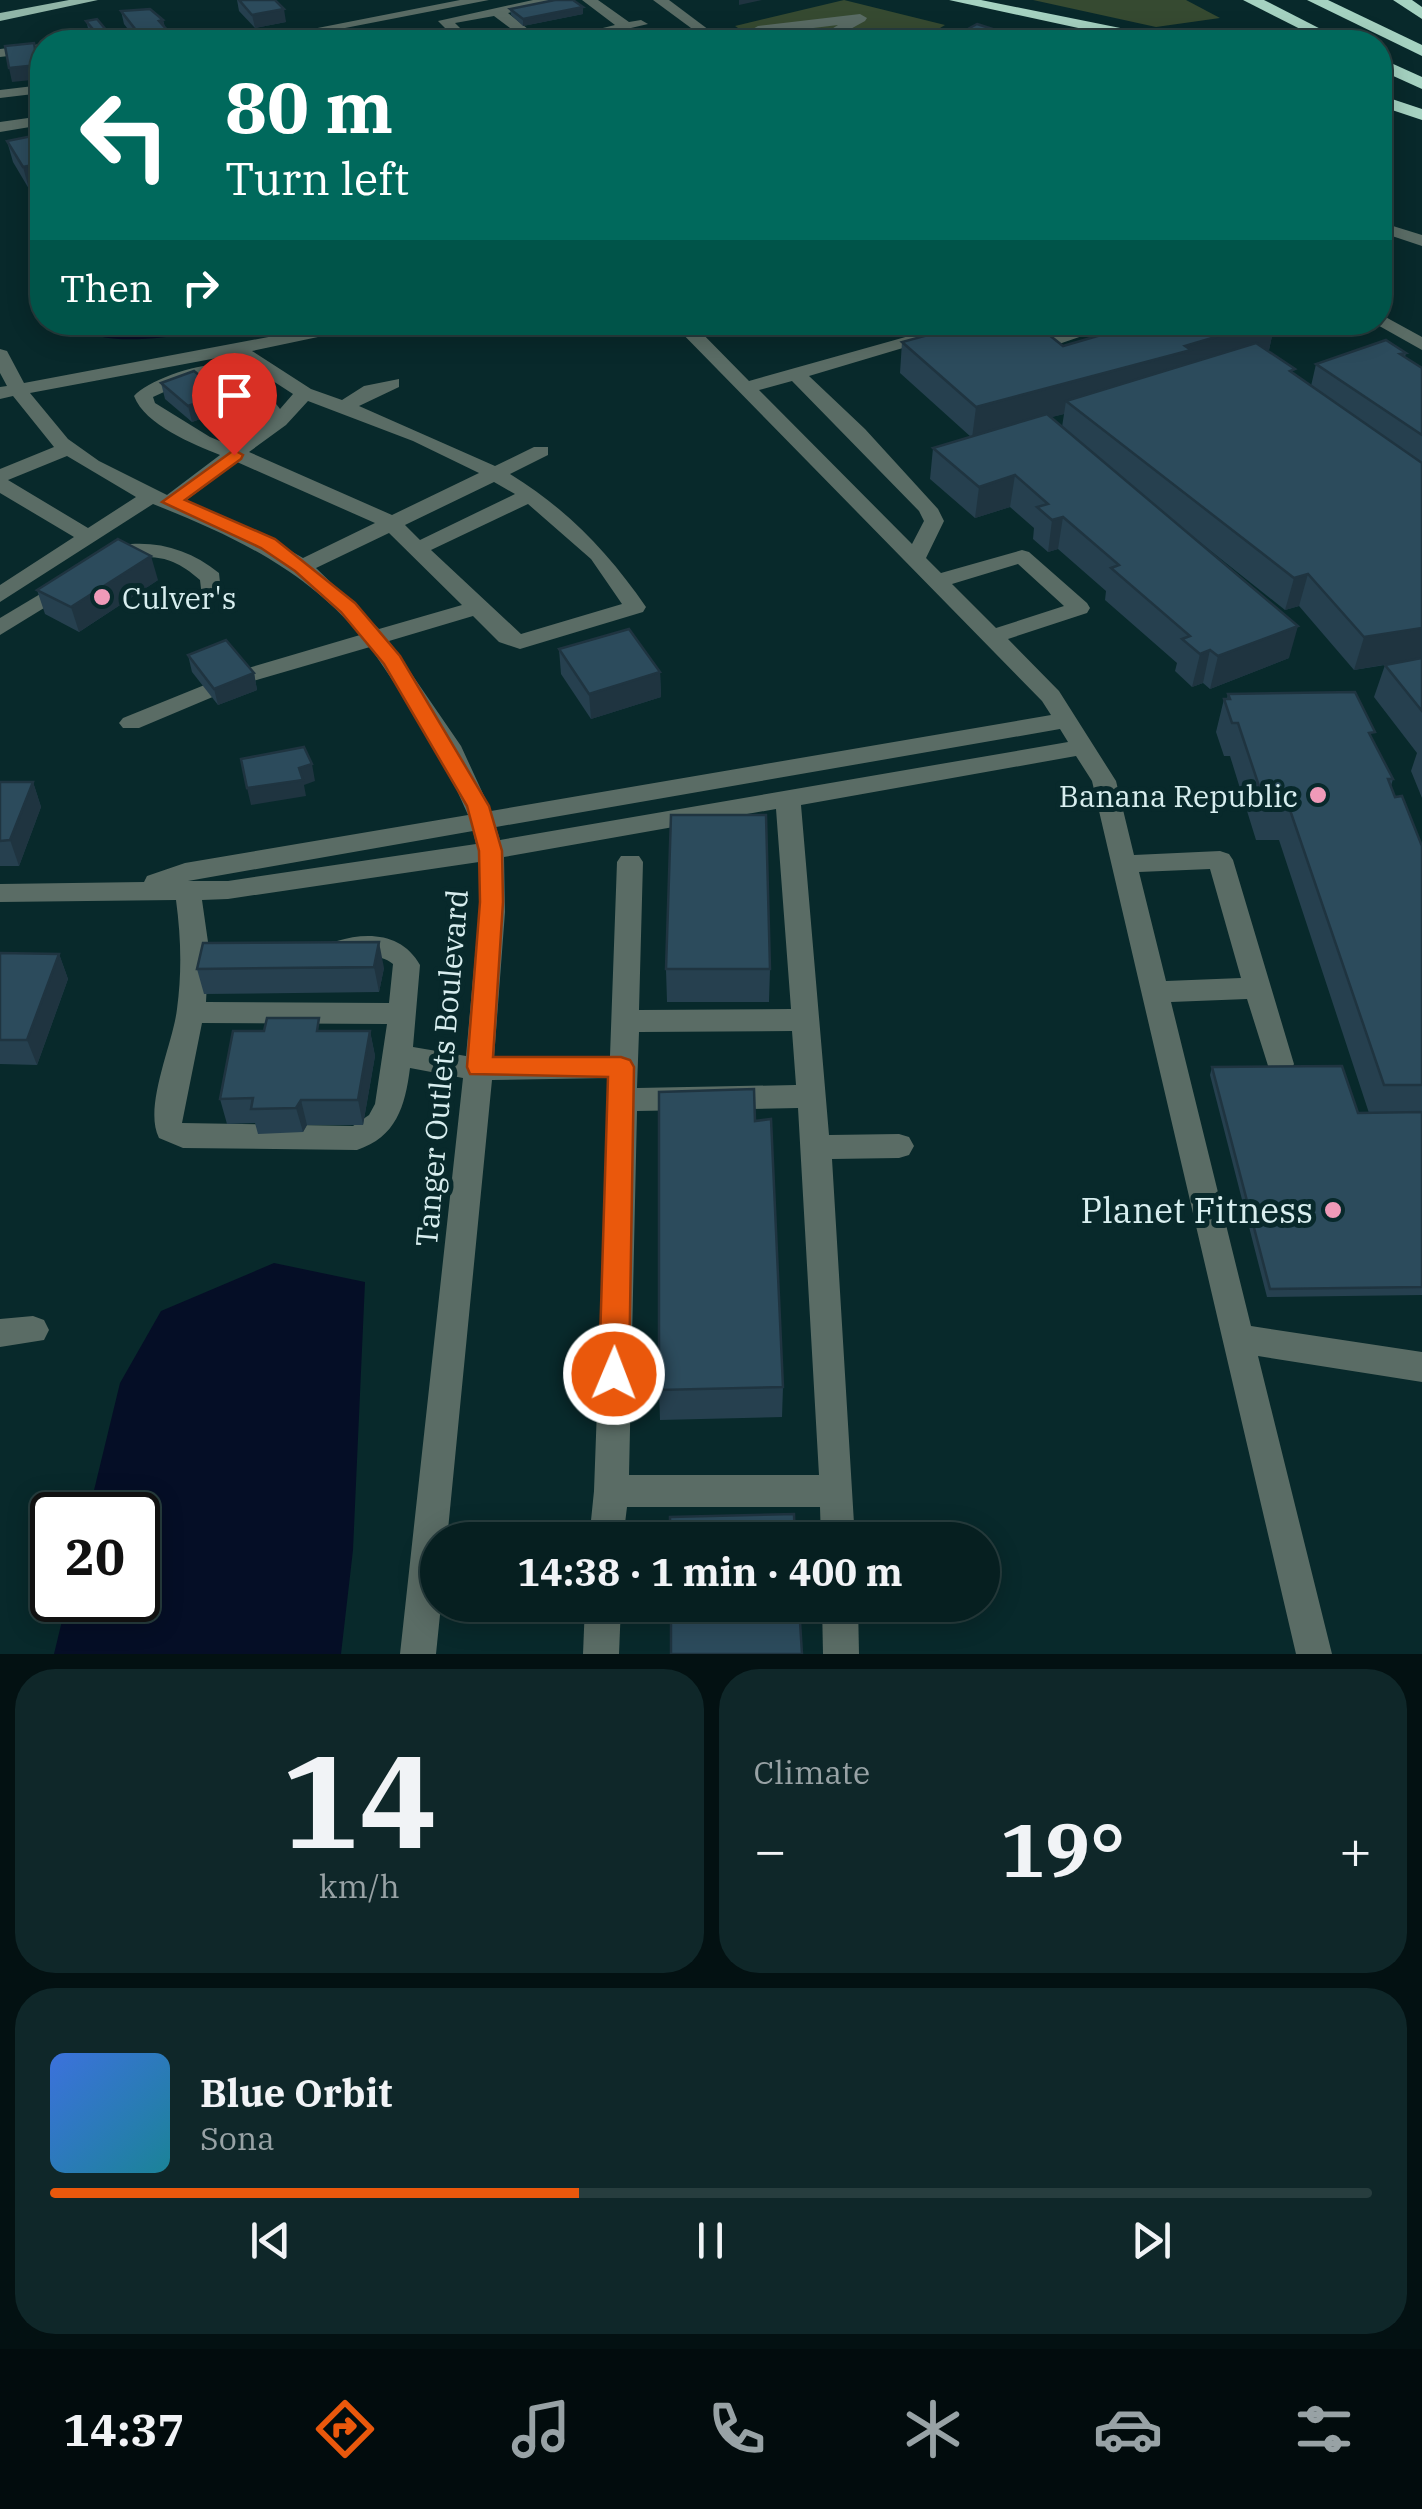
<!DOCTYPE html>
<html lang="en">
<head>
<meta charset="utf-8">
<style>
  body { margin:0; font-family:"IBM Plex Serif",serif; background:#0f2729; color:#f1f3f6; height:100vh; display:flex; flex-direction:column; font-size:38px; white-space:nowrap }
  * { box-sizing:border-box; margin:0 }
  p { font-size:32px; color:#98a2a5 }
  .icon { flex:none; width:55px; height:55px; fill:none; stroke:currentColor; stroke-width:2; stroke-linecap:round; stroke-linejoin:round }
  .map { position:relative; height:1654px; overflow:hidden }
  .side { display:flex; flex-direction:column; gap:15px; padding:15px; background:#031112; flex:1 }
  .side>* { flex:none }
  .hud { position:absolute; left:30px; top:30px; width:1362px; height:305px; border-radius:40px; box-shadow:0 5px 25px #0003,0 0 0 2px #273d3e; background:#00695c; color:#fff; overflow:hidden }
  .speed { position:absolute; left:30px; top:1492px; display:flex; gap:20px; font-size:50px; font-weight:700; text-align:center }
  .speed>* { display:grid; place-content:center; width:130px; height:130px; border-radius:50%; background:#061f20; box-shadow:0 5px 25px #0003,0 0 0 2px #273d3e; line-height:1 }
  .speed .limit { border:5px solid #111; border-radius:15px; background:#fff; color:#111 }
  .pin { position:absolute; display:grid; place-items:center; width:85px; height:85px; color:#fff; margin:-102px -42px; border-radius:50% 50% 50% 0; rotate:-45deg; box-shadow:0 0 10px #0007 }
  .pin .icon { rotate:45deg }
  .me { position:absolute; width:110px; margin:-55px; rotate:1deg; stroke-linejoin:round; filter:drop-shadow(0 0 8px #0008) }
  .turn { display:flex; align-items:center; gap:35px; height:210px; padding:0 30px; font-size:45px }
  .turn .icon { width:130px; height:130px; stroke-width:2.5 }
  .turn b { display:block; font-size:70px; line-height:85px }
  .then { display:flex; align-items:center; height:95px; padding:0 30px; background:#0003; gap:20px; font-size:38px }
  .big { font-size:75px; font-weight:800; line-height:1.1 }
  .side .card { flex:1; display:flex; flex-direction:column; justify-content:center; gap:15px; min-width:0; padding:0 35px; border-radius:40px; background:#0f2729 }
  .side .dial { align-items:center; gap:0 }
  .dial b { font-size:130px; line-height:1 }
  .song { display:flex; align-items:center; gap:30px }
  .cover { width:120px; height:120px; border-radius:15px; background:linear-gradient(135deg,hsl(220 70% 55%),hsl(190 70% 35%)) }
  .played { height:10px; border-radius:5px; background:linear-gradient(90deg,#ea580c 40%,#273d3e 40%) }
  .keys { display:flex; justify-content:space-around; direction:ltr }
  .heat { display:flex; justify-content:space-between; align-items:center; font-size:55px; direction:ltr }
  .side .tiles { flex:1; display:grid; gap:15px; grid-template-columns:1fr 1fr }
  .card:last-child { grid-column:span 2 }
  .trip { position:absolute; left:420px; top:1522px; width:580px; height:100px; border-radius:50px; background:#061f20; box-shadow:0 5px 25px #0003,0 0 0 2px #273d3e; font-weight:800; line-height:100px; text-align:center }
  .menu { display:flex; height:160px; justify-content:space-around; align-items:center; background:#020c0d; color:#98a2a5 }
  .menu .icon { width:70px; height:70px }
  .menu .active { color:#ea580c }
  .menu b { font-size:45px; color:#f1f3f6 }
  .map>svg:first-child { display:block }
</style>
</head>
<body>
<div class="map">
<svg width="1422" height="1654" viewBox="0 0 1422 1654">
  <rect width="100%" height="100%" fill="#08292b"/>
  <!-- green -->
  <g fill="#364a31">
    <path d="M844,0L945,25L917,42H759L735,26Z"/>
    <path d="M1033,0H1186L1220,18L1156,27Z"/>
  </g>
  <!-- water -->
  <g fill="#050e26">
    <path d="M71,323H249C201,330 109,356 71,323Z"/>
    <path d="M274,1263L365,1282L353,1550L341,1654H54L67,1600H138V1515H88L120,1383L161,1311Z"/>
  </g>
  <g fill="none" stroke-linecap="round" stroke-linejoin="round">
    <!-- minor -->
    <g fill="#5a6c65" fill-rule="evenodd">
      <path d="M460,0H489L273,42H246Z"/>
      <path d="M533,0H561L508,13L544,42H529L494,16L455,23L474,42H459L438,21Z"/>
      <path d="M582,0H598L629,22L641,20L648,24L571,42H546L615,25Z"/>
      <path d="M653,0H669L725,42H710Z"/>
      <path d="M860,14L867,18L865,21L827,42H811L838,25L772,33L784,42H768L751,30L758,26Z"/>
      <path d="M42,44V52L0,57V49Z"/>
      <path d="M42,85V93L0,98V90Z"/>
      <path d="M42,116V125L0,132V122Z"/>
      <path d="M1380,222L1422,235V246L1380,232Z"/>
      <path d="M1380,314L1422,337V350L1374,323L1380,322Z"/>
      <path d="M348,322H389L252,351L311,389L342,400L364,386L399,379V387L359,406L495,466L534,447H548V455L510,474C566,508 609,553 646,607L643,612L520,649L499,642L473,616L389,641L461,746L491,811L1051,715L1042,701L671,322H691L749,381L959,322H990L809,376L865,429L938,509L944,521L926,558L941,573L1022,550L1029,552L1087,603L1090,608L1087,613L1008,639L1059,691L1116,781L1134,855L1220,851L1229,854L1233,860L1294,1064L1290,1072L1280,1075L1270,1072L1247,999L1171,1002L1251,1326L1422,1352V1382L1258,1356L1332,1654H1296L1092,781L1076,756L801,805L829,1135L899,1134L909,1137L914,1146L909,1155L899,1158L832,1159L855,1540H821L820,1507H627L623,1540H589L594,1491L609,1078L492,1080L447,1540H438V1605H441L436,1654H400L463,1078L410,1068C405,1107 396,1137 357,1150L183,1148L159,1138C143,1107 173,1044 177,1009C182,972 181,937 176,900L0,902V884L144,882L147,876L185,863L468,815L437,746L370,647L246,683L238,681L235,676L238,671L360,635C303,568 233,536 153,504L0,602V585L74,537L0,493V469L54,447L13,396L0,399V387L7,386L0,373V349L7,351L24,383ZM233,355L293,394L280,409C269,394 256,378 240,368C217,355 150,378 134,396C145,425 193,444 220,455L167,495L99,461L68,439L30,393ZM227,377L251,397L268,419L232,446L210,437L155,403L153,397L188,381ZM792,381L919,511L924,521L912,544L759,390ZM308,401L413,441L479,473L392,515L249,452L286,425ZM67,456L136,497L88,528L8,480ZM237,462L375,523L303,558L272,540L184,502ZM494,482L515,494L420,540L405,525ZM528,504L591,559L622,604L521,634L431,550ZM389,533L462,605L379,629L316,568ZM1018,564L1064,606L996,628L952,584ZM1060,729L1068,742L500,840L496,827ZM776,809L791,1009L639,1010L643,862L639,856H621L617,862L610,1056L494,1058L505,912L504,857ZM473,831L476,844L228,881H188ZM479,862V912L466,1056L413,1047L420,965C403,934 369,931 337,941L333,948L337,955C356,961 377,950 393,964L389,1003L206,1002L208,962L245,961L249,954L245,947L208,942L202,900L228,899ZM1210,869L1241,978L1166,981L1139,872ZM202,1023L387,1024L375,1104L369,1115L353,1126L182,1123ZM792,1031L796,1085L637,1088L639,1032ZM798,1108L819,1475H629L637,1111Z"/>
      <path d="M1026,322H1046L1059,333L1094,322H1123L1056,345Z"/>
      <path d="M131,544C164,542 193,552 219,573L221,592L210,599L202,597L200,580C166,550 145,555 105,565L94,559L110,549Z"/>
      <path d="M67,578L78,584L75,589L0,635V618Z"/>
      <path d="M207,684L219,691L215,696L139,728H123L119,723L123,718Z"/>
      <path d="M33,1316L44,1320L49,1330L44,1340L0,1347V1319Z"/>
      <path d="M585,1605H621L619,1654H583Z"/>
      <path d="M822,1605H858L859,1654H823Z"/>
    </g>
    <!-- major -->
    <path fill="#90b5a7" fill-rule="evenodd" d="M69,0H98L0,21V13Z"/>
    <!-- highway -->
    <g fill="#a5d2c1" fill-rule="evenodd">
      <path d="M949,0H981L1165,37L1173,42H1143Z"/>
      <path d="M1243,0H1264L1346,42H1326Z"/>
      <path d="M1307,0H1328L1422,45V56Z"/>
      <path d="M1393,0H1412L1422,7V19Z"/>
      <path d="M1380,58L1422,77V89L1380,70Z"/>
      <path d="M1380,95L1422,109V120L1380,106Z"/>
    </g>
  </g>
  <!-- wall -->
  <g fill="#26404f" fill-rule="evenodd">
    <path d="M237,0H275L286,22L255,28L239,11Z"/>
    <path d="M510,9L583,14L523,26L511,15Z"/>
    <path d="M121,11L163,20L165,27L168,31L171,42H138L124,24Z"/>
    <path d="M86,21L116,42H100L88,28Z"/>
    <path d="M42,134V186L29,189L13,162L7,141Z"/>
    <path d="M1115,322H1275L1269,350H1267L1294,374L1311,386L1316,364L1406,353L1405,357L1422,368V798L1411,771L1417,753L1374,697L1385,665L1354,670L1299,606L1285,610L1187,532L1289,658L1210,689L1203,683L1192,687L1175,671L1177,663L1105,600L1106,591L1058,549L1048,552L1033,539L1034,528L1010,507L975,518L930,479L933,448L971,437L900,373L902,342L1063,346L1113,332ZM1064,414L1062,427L1051,417Z"/>
    <path d="M161,383L225,410L192,422L165,399Z"/>
    <path d="M158,580L79,632L45,614L37,590Z"/>
    <path d="M559,649L660,672L661,697L591,719L561,674Z"/>
    <path d="M188,655L254,673L257,690L218,705L192,672Z"/>
    <path d="M1228,694L1372,739L1393,779L1391,786L1395,797L1422,846V1295L1267,1297L1210,1075L1212,1067L1358,1113H1369L1279,840H1256L1230,756H1224L1216,732L1224,699H1227Z"/>
    <path d="M0,782H33L41,807L19,866H0Z"/>
    <path d="M0,953L59,954L68,979L37,1065L0,1064Z"/>
    <path d="M384,968L379,992L204,994L197,969Z"/>
    <path d="M666,969H770L769,1002H667Z"/>
    <path d="M322,1031H370L375,1056L363,1125H307L303,1132L258,1134L255,1123L227,1124L220,1099Z"/>
    <path d="M755,1121L783,1387L782,1417L660,1420L659,1390Z"/>
  </g>
  <!-- shaded-wall -->
  <g fill="#1f3440">
    <path d="M739,0H762L739,5Z"/>
    <path d="M583,7V14L523,26V19Z"/>
    <path d="M284,9L286,22L255,28L252,15Z"/>
    <path d="M163,20L166,32L168,31L171,42H144L143,39L159,21Z"/>
    <path d="M1008,34L1007,42H996Z"/>
    <path d="M34,43L41,79L12,82L9,68Z"/>
    <path d="M42,163V186L29,189L23,167Z"/>
    <path d="M1266,322H1275L1269,350L1186,374L1066,401L1064,414L972,438L976,407Z"/>
    <path d="M222,394L225,410L192,422L188,406Z"/>
    <path d="M1015,475L1010,507L975,518L979,487Z"/>
    <path d="M1063,517L1058,549L1048,552L1052,520Z"/>
    <path d="M151,556L158,580L79,632L71,607Z"/>
    <path d="M1308,574L1299,606L1285,610L1294,578Z"/>
    <path d="M1298,626L1289,658L1210,689L1218,656Z"/>
    <path d="M1422,628V658L1354,670L1364,637Z"/>
    <path d="M1210,650L1203,683L1192,687L1200,654Z"/>
    <path d="M660,672L661,697L591,719L589,694Z"/>
    <path d="M254,673L257,690L218,705L214,689Z"/>
    <path d="M312,764L315,781L304,785L306,796L251,805L247,788Z"/>
    <path d="M33,782L41,807L19,866L10,840Z"/>
    <path d="M379,942L384,968L379,992L374,967Z"/>
    <path d="M59,954L68,979L37,1065L27,1040Z"/>
    <path d="M370,1031L375,1056L363,1125L358,1100Z"/>
    <path d="M301,1100L307,1125L303,1132L296,1108Z"/>
  </g>
  <!-- building -->
  <g fill="#2c4b5c" stroke="#1f3440" stroke-width="2.5">
    <path d="M239,0H275L284,9L252,15Z"/>
    <path d="M555,0H573L583,7L523,19L510,9Z"/>
    <path d="M150,9L163,20L159,21L168,31L143,39L121,11Z"/>
    <path d="M97,19L116,42H104L86,21Z"/>
    <path d="M977,24L1008,34L996,42H944Z"/>
    <path d="M34,43L38,65L9,68L5,46Z"/>
    <path d="M42,134V163L23,167L7,141Z"/>
    <path d="M976,322H1033L1063,346L1139,324L1137,322H1266L1185,346L1191,350L976,407L902,342Z"/>
    <path d="M1386,340L1406,353L1400,354L1422,368V435L1316,364Z"/>
    <path d="M1256,343L1295,369L1290,371L1422,463V628L1364,637L1308,574L1294,578L1066,401Z"/>
    <path d="M194,371L222,394L188,406L161,383Z"/>
    <path d="M1047,414L1298,626L1218,656L1210,650L1200,654L1182,639L1190,636L1111,568L1119,565L1063,517L1052,520L1037,507L1048,504L1015,475L979,487L933,448Z"/>
    <path d="M118,539L151,556L71,607L37,590Z"/>
    <path d="M629,629L660,672L589,694L559,649Z"/>
    <path d="M226,640L254,673L214,689L188,655Z"/>
    <path d="M1422,658V711L1385,665Z"/>
    <path d="M1355,692L1375,732L1369,733L1393,779H1388L1395,797L1402,796L1422,846V1085H1384L1289,807H1266L1238,723H1232L1224,699H1230L1228,694Z"/>
    <path d="M304,747L312,764L299,768L303,780L247,788L241,759Z"/>
    <path d="M0,782H33L10,840L0,841Z"/>
    <path d="M671,815H766L770,969H666Z"/>
    <path d="M379,942L374,967L197,969L203,943Z"/>
    <path d="M0,953L59,954L27,1040H0Z"/>
    <path d="M267,1018H319L317,1031H370L358,1100H301L296,1108L251,1109L253,1098L220,1099L233,1031H264Z"/>
    <path d="M1342,1066L1358,1113L1422,1112V1287L1270,1289L1212,1067Z"/>
    <path d="M754,1089L755,1121L771,1119L783,1387L659,1390V1092Z"/>
    <path d="M794,1514L795,1540H670V1517Z"/>
    <path d="M671,1605H799L802,1654H671Z"/>
  </g>
  <!-- route -->
  <path fill="#ea580c" stroke="#983908" stroke-width="2.5" d="M234,450L243,455L241,459L185,500L275,539L355,603L400,656L489,806L502,851L503,902L493,1057H621L630,1060L634,1067L629,1374L625,1383L614,1387L603,1383L599,1374L608,1077L470,1074L467,1067L480,902L479,851L467,806L384,664L341,612L295,571L261,548L162,502Z"/>
  <!-- markers -->
  <g fill="#ef9ab8" stroke="#08292b" stroke-width="4">
    <circle cx="102" cy="597" r="10"/>
    <circle cx="1318" cy="795" r="10"/>
    <circle cx="1333" cy="1210" r="10"/>
  </g>
  <g text-anchor="middle" dominant-baseline="central" stroke-width="10" stroke-linejoin="round" paint-order="stroke">
    <!-- poi labels -->
    <g font-size="30" fill="#d8eeef" stroke="#08292b" text-anchor="start">
      <text x="122" y="597">Culver's</text>
      <text x="1298" y="795" text-anchor="end">Banana Republic</text>
    </g>
    <!-- street labels -->
    <g font-size="30" fill="#d8eeef" stroke="#08292b">
      <text transform="translate(441 1068) rotate(-85)">Tanger Outlets Boulevard</text>
    </g>
    <!-- near-poi labels -->
    <g font-size="35" fill="#d8eeef" stroke="#08292b" text-anchor="end">
      <text x="1313" y="1210">Planet Fitness</text>
    </g>
  </g>
</svg>
<div class="speed"><div class="limit">20</div></div>
<div class="pin" style="left:234px;top:455px;background:#d93025"><svg class="icon" aria-label="arrive" viewBox="0 0 24 24"><path d="M6 21V4h12l-3 4 3 4H6"/></svg></div>
<svg class="me" style="left:614px;top:1374px" viewBox="-20 -20 40 40"><circle r="17" fill="#ea580c" stroke="#fff" stroke-width="3"/><path d="M0-11L8 9 0 5-8 9z" fill="#fff"/></svg>
<div class="trip">14:38 · 1 min · 400 m</div>
<div class="hud">
<div class="turn"><svg class="icon" aria-label="left" viewBox="0 0 24 24"><path d="M17 20v-9H6M10 6l-5 5 5 5"/></svg><div><b>80 m</b>Turn left</div></div>
<div class="then">Then<svg class="icon" aria-label="right" viewBox="0 0 24 24"><path d="M7 20v-9h11M14 6l5 5-5 5"/></svg></div>
</div>
</div>
<section class="side">
<div class="tiles">
<div class="card dial"><b>14</b><p>km/h</p></div>
<div class="card"><p>Climate</p>
<div class="heat"><a>−</a><b class="big">19°</b><a>+</a></div>
</div>
<div class="card">
<div class="song"><i class="cover"></i><div><b>Blue Orbit</b><p>Sona</p></div></div>
<div class="played"></div>
<div class="keys"><svg class="icon" aria-label="previous" viewBox="0 0 24 24"><path d="M18 5L8 12l10 7zM5 5v14"/></svg><svg class="icon" aria-label="pause" viewBox="0 0 24 24"><path d="M8 5v14M16 5v14"/></svg><svg class="icon" aria-label="next" viewBox="0 0 24 24"><path d="M6 5l10 7-10 7zM19 5v14"/></svg></div>
</div>
</div>
</section>
<nav class="menu">
<b>14:37</b>
<svg class="icon active" aria-label="directions" viewBox="0 0 24 24"><path d="M12 3l9 9-9 9-9-9zM9 14v-3h6M13 9l2 2-2 2"/></svg>
<svg class="icon" aria-label="music" viewBox="0 0 24 24"><path d="M9 18V5l10-2v13"/><circle cx="6" cy="18" r="3"/><circle cx="16" cy="16" r="3"/></svg>
<svg class="icon" aria-label="phone" viewBox="0 0 24 24"><path d="M5 4h4l2 5-3 2q2 4 5 5l2-3 5 2v4C11 20 4 13 5 4z"/></svg>
<svg class="icon" aria-label="climate" viewBox="0 0 24 24"><path d="M12 3v18M4 7l16 10M4 17L20 7"/></svg>
<svg class="icon" aria-label="car" viewBox="0 0 24 24"><path d="M5 17H2v-5l4-1 3-4h7l3 4 3 1v5h-3M9 17h6M6 11h13"/><circle cx="7" cy="17" r="2"/><circle cx="17" cy="17" r="2"/></svg>
<svg class="icon" aria-label="filters" viewBox="0 0 24 24"><path d="M4 7h16M4 17h16"/><circle cx="9" cy="7" r="2"/><circle cx="15" cy="17" r="2"/></svg>
</nav>
</body>
</html>
